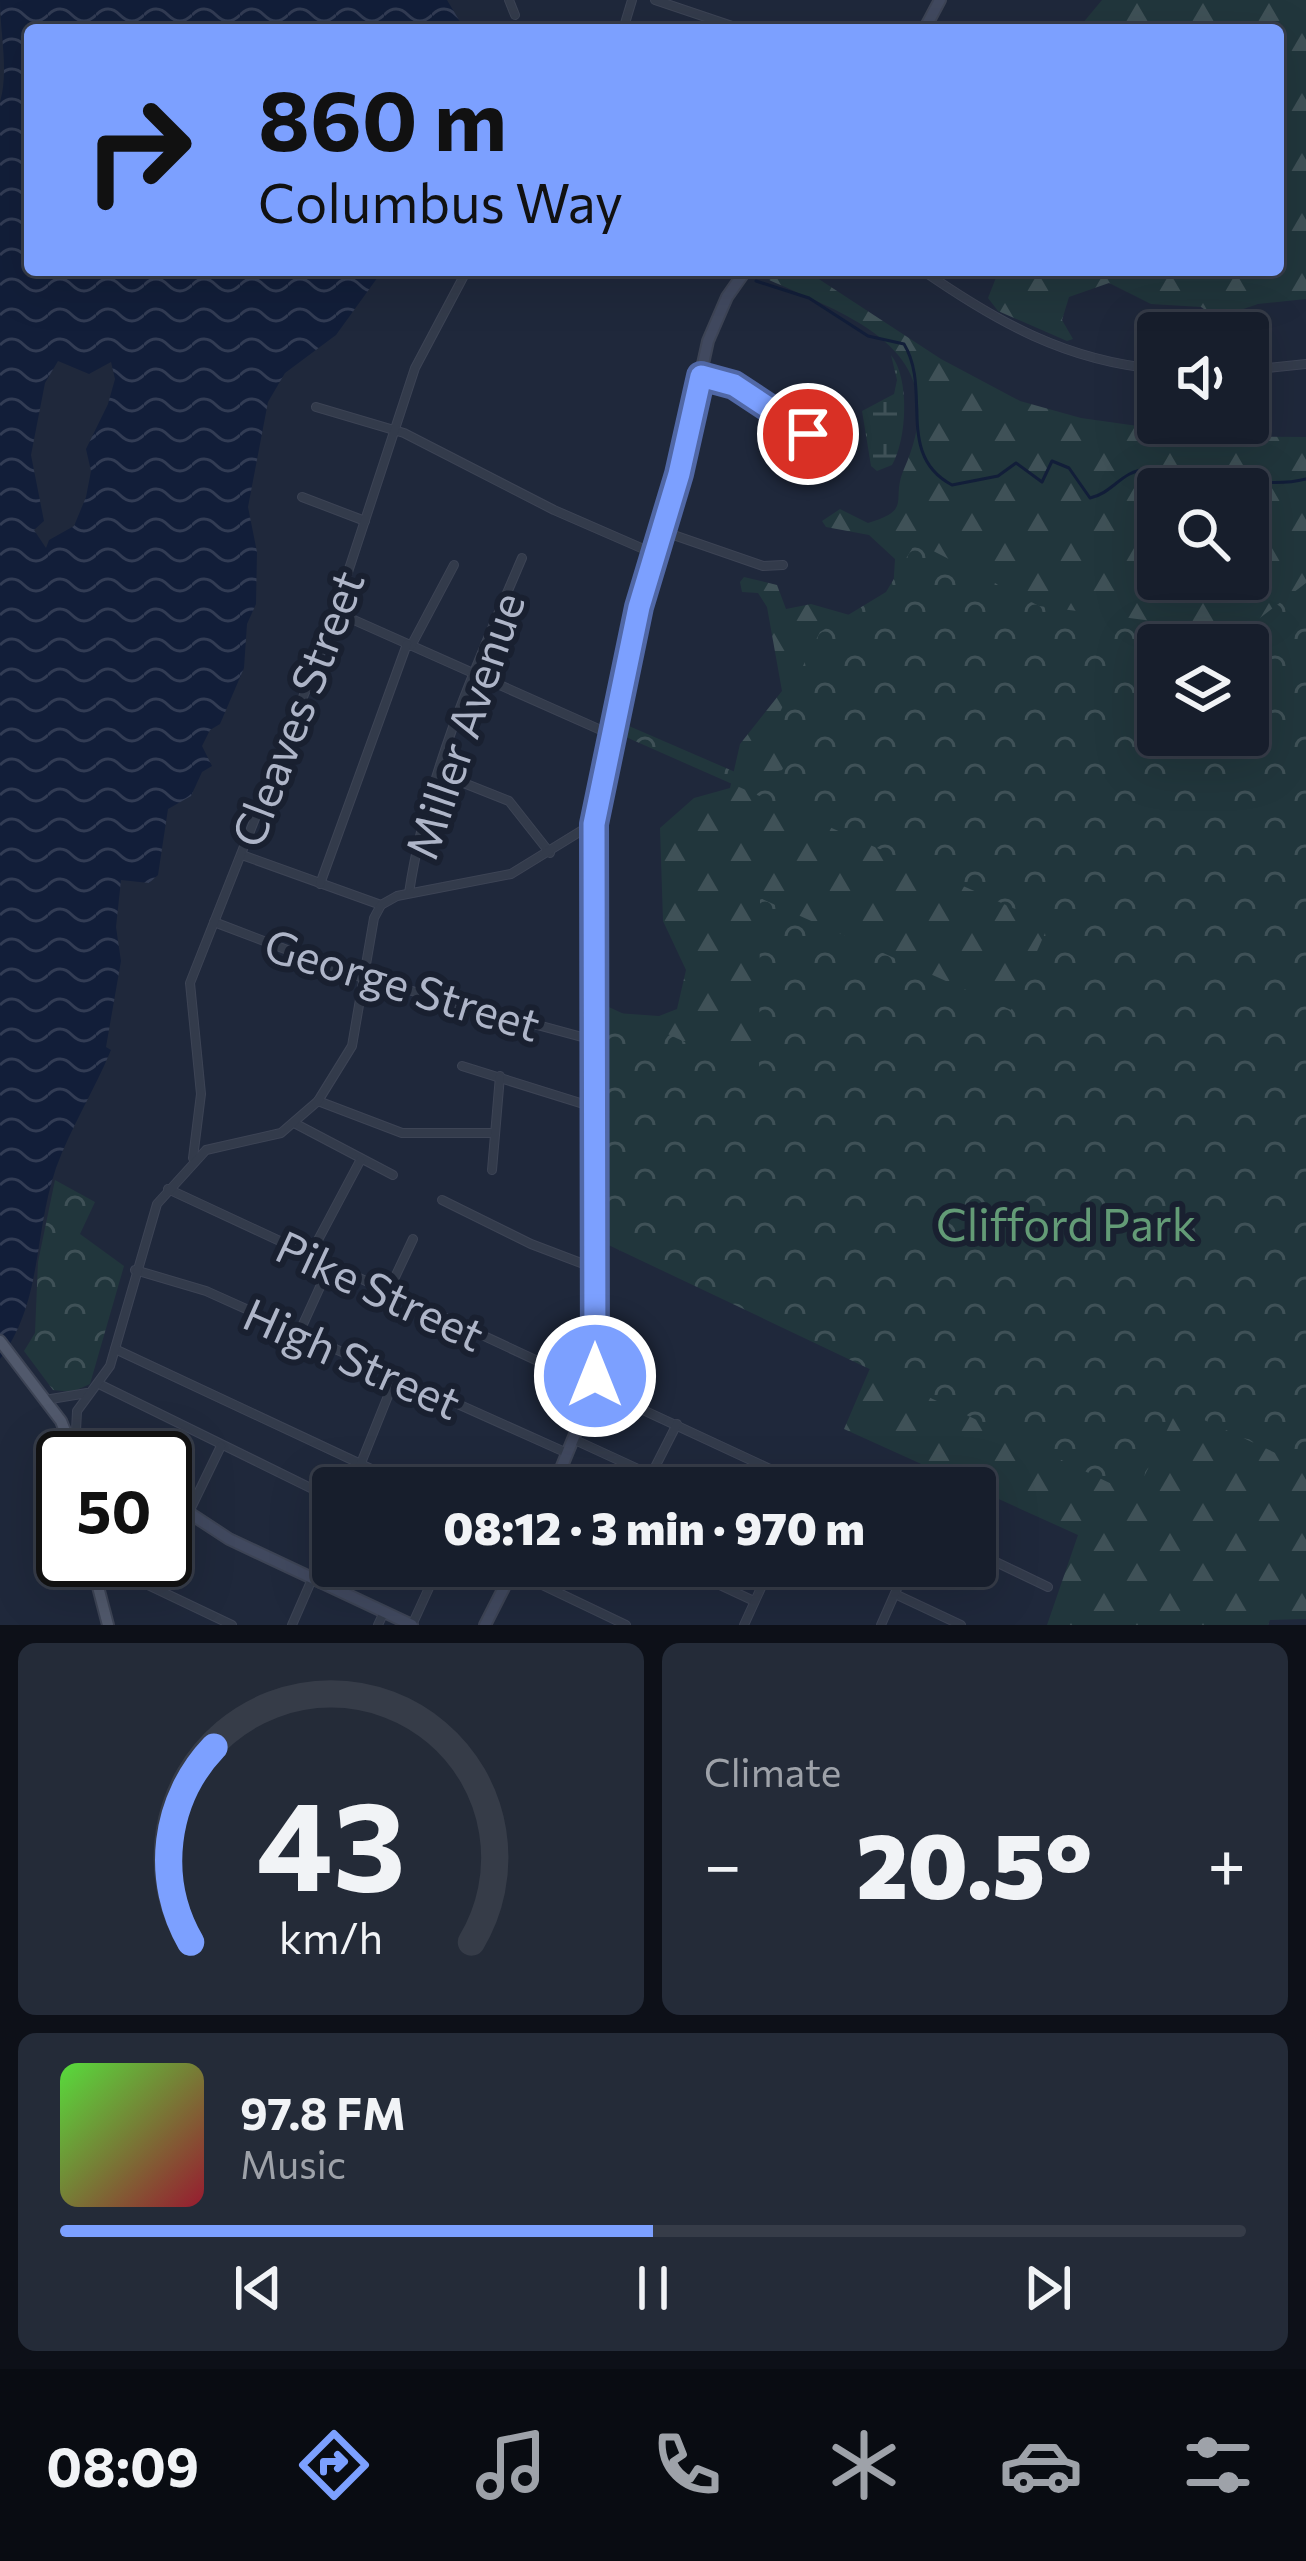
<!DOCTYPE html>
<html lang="en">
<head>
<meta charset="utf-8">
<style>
  body { margin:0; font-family:Commissioner,sans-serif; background:#242b38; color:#f1f3f6; height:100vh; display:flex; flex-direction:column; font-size:45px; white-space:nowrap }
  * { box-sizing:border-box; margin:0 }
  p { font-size:39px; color:#9ea2a9 }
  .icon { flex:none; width:66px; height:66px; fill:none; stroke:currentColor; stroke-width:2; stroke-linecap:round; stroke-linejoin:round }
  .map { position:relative; height:1625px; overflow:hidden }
  .drawer { display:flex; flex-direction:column; gap:18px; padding:18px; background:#0d1018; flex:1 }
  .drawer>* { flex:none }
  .banner { position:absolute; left:24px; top:24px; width:1260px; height:252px; border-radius:12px; box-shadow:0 12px 48px #0002,0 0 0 3px #363c48; background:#7ca0ff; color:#111; overflow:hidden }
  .tools { position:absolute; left:1137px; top:312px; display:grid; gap:24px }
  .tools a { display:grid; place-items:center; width:132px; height:132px; border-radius:12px; background:#171e2c; box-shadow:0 12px 48px #0002,0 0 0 3px #363c48; font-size:60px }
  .speed { position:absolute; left:36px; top:1431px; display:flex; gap:24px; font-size:60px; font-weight:700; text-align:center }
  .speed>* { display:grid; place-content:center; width:156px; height:156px; border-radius:50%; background:#171e2c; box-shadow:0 12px 48px #0002,0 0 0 3px #363c48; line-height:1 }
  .speed .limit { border:6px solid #111; border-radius:18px; background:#fff; color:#111 }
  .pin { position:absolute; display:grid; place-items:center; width:102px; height:102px; color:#fff; margin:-51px; border:6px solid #fff; border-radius:50%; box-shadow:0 3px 12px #0007 }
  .me { position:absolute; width:132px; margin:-66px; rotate:0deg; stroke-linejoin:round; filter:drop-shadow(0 0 9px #0008) }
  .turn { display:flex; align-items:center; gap:42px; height:252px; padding:0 36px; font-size:54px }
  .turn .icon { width:156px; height:156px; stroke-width:2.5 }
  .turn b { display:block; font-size:84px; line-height:102px }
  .big { font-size:90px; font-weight:800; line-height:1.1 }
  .drawer .widget { flex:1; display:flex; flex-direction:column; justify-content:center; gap:18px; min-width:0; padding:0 42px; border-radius:18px; background:#242b38 }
  .drawer .dial { align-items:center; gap:0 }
  .dial svg { height:312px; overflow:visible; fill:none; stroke:#363c48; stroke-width:7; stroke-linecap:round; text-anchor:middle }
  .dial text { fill:#f1f3f6; stroke:none }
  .song { display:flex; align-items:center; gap:36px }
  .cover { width:144px; height:144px; border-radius:18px; background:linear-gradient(135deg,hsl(110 70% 55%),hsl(350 70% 35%)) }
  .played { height:12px; border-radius:6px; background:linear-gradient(90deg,#7ca0ff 50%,#363c48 50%) }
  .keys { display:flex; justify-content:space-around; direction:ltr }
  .heat { display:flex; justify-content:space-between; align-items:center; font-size:66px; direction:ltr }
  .drawer .tiles { flex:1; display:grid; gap:18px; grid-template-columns:1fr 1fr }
  .widget:last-child { grid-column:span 2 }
  .trip { position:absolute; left:312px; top:1467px; width:684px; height:120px; border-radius:12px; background:#171e2c; box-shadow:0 12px 48px #0002,0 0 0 3px #363c48; font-weight:800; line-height:120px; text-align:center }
  .tab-bar { display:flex; height:192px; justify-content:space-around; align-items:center; background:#090c12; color:#9ea2a9 }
  .tab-bar .icon { width:84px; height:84px }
  .tab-bar .current { color:#7ca0ff }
  .tab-bar b { font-size:54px; color:#f1f3f6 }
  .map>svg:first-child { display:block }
</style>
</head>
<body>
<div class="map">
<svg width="1306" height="1625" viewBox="0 0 1306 1625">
  <defs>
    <pattern id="forest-firs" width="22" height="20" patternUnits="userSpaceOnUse" patternTransform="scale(3)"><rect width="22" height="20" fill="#21363c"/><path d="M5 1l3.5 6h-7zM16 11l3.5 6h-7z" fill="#3f5157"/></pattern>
    <pattern id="wetland-marsh" width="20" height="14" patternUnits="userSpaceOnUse" patternTransform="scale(3)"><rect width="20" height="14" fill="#21363c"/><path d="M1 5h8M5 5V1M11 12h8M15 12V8" fill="none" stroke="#3f5157"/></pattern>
    <pattern id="park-crowns" width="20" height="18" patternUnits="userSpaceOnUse" patternTransform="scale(3)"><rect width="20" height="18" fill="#21363c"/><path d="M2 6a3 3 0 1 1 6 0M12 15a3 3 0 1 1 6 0" fill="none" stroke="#3f5157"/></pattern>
    <pattern id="water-waves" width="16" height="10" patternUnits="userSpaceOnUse" patternTransform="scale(3)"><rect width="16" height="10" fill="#121e39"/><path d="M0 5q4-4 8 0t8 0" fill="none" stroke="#323c54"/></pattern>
  </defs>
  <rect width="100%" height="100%" fill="#1f283b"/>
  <!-- forest -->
  <g fill="url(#forest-firs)" fill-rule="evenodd">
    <path d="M1102,0H1306V299L1258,304L1217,318L1201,307L1151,304L1109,283L1069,297L1062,320L1073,339L1067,341L998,311L988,298L999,270H1278V30H1077Z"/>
    <path d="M766,270H805L941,359L1020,401L1081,418L1209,436L1306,437V1619L1270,1620L1268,1625H1047L1078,1535L844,1429L874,1359L602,1012L659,1016L677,1009L686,970L663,921L660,828L694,798L730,788L740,744L782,691L767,607L758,593L742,592L740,582L744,577L777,585L786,609L811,604L853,616L893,591L895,559L869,535L826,527L822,521L840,509L868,523C914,509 890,501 904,469C956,352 857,319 769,280ZM1158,489H1248V579H1158ZM1158,645H1248V735H1158Z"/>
  </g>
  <!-- wetland -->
  <path fill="url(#wetland-marsh)" d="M891,355C910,378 907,440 892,465L877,471L871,466L862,411L894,394L897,380Z"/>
  <!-- park -->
  <g fill="url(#park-crowns)" fill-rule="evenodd">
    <path d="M916,542L1039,606L1190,626L1231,640L1306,583V1467L1178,1408L1135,1495L600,1241V1003L759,1076L760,898L1011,1010L1049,924L619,734L622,723L749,778L782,770L791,754L773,726L820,632L886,592ZM1158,645H1248V735H1158Z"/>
    <path d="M55,1180L95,1202L80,1234L124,1266L90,1384L72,1392L53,1390L24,1351L35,1333L38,1262Z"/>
  </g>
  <!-- water -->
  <path fill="url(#water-waves)" fill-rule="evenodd" d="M0,0H447L465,30H30V270H383L336,335L285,373L268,402L248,507L257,552L256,604L247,624L244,668L220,724L210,730L202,746L212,766L202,772L191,796L168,809L158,875L149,883L121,880L116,927L121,961L106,1047L111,1050C94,1091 71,1127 56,1168C33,1236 43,1301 0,1359V102C9,71 0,34 0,0ZM58,361L89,374L111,362L115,379L108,404L86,449L91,471L86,497L74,526L49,540L46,548L34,530L44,521L31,455L45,383Z"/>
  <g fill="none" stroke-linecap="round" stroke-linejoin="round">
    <!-- stream -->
    <path stroke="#121e39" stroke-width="3" d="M756,281L809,298L868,336L904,344C932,390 895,455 952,485L998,476L1016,463L1042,482L1052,461L1069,468L1090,498C1113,493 1121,471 1147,469C1200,465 1255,492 1306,479"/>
    <!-- street casing -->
    <g stroke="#3d4455" stroke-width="10">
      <g id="street">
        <path d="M509,0L515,15"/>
        <path d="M655,0L744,30"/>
        <path d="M623,30L632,0"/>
        <path d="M922,270C997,322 1066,361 1158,369"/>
        <path d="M1248,370L1306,364"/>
        <path d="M701,376C751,388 789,417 826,451"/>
        <path d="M316,407L404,433L554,510L655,554"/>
        <path d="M302,497L365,521"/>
        <path d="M662,531L763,566L783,565"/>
        <path d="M336,612L612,735"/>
        <path d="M411,646L454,565"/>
        <path d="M441,774L509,801L550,853"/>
        <path d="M242,855L381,905"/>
        <path d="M320,884L407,644"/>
        <path d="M409,893C426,778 476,665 522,558"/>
        <path d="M214,922L353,975L593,1040"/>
        <path d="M462,1066L593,1107"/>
        <path d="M318,1101L402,1133H495"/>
        <path d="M296,1124L393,1175"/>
        <path d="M193,1158L201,1094L190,983L326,639L415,368L467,270"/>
        <path d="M492,1170L500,1076"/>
        <path d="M168,1189L785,1476L796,1488"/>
        <path d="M442,1200L531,1244L594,1268"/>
        <path d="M310,1255L360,1161"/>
        <path d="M135,1270L206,1291L567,1453"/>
        <path d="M388,1292L413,1239"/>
        <path d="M299,1333L330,1265"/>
        <path d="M115,1349L412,1488"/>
        <path d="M99,1384L333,1499"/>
        <path d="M45,1400L87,1393"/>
        <path d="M575,1440L651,1475L677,1424"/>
        <path d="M75,1451L77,1411L110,1366L157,1204L206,1150L281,1133L318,1101L352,1046L374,918L381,905L397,896L511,874L594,823"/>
        <path d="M351,1488L396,1376"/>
        <path d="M189,1512L221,1446"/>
        <path d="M975,1552L1048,1587"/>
        <path d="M92,1566L129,1576L232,1625"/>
        <path d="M472,1566L506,1583"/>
        <path d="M679,1566L754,1601"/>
        <path d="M513,1571L626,1625"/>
        <path d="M895,1594L961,1625"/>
        <path d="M292,1625L333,1531"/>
        <path d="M378,1625L384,1612"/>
        <path d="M412,1625L439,1566"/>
        <path d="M744,1625L771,1566"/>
        <path d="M881,1625L907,1566"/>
      </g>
    </g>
    <!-- secondary casing -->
    <g stroke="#3d4455" stroke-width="14">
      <g id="secondary">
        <path d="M924,30L940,0"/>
        <path d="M553,1488L594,1388L596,810L639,607L679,474L708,341L727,297L746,270"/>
        <path d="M165,1497L229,1539L412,1625"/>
        <path d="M485,1625L515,1566"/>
      </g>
    </g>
    <!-- primary casing -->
    <g stroke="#3d4455" stroke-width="14">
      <g id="primary">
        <path d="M0,1341L61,1421L76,1458"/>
        <path d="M91,1560L108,1625"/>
      </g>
    </g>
    <!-- street -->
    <use href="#street" stroke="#333b4b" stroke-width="8"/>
    <!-- secondary -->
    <use href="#secondary" stroke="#41495f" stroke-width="10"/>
    <!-- primary -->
    <use href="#primary" stroke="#51596c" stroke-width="10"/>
  </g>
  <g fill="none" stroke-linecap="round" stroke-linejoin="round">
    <!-- route casing -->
    <g stroke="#5168a6" stroke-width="30">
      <path id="route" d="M595,1376L594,824L639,607L679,474L701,376L734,385L808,434"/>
    </g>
    <!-- route -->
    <use href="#route" stroke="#7ca0ff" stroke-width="21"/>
  </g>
  <g text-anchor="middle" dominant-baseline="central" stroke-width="12" stroke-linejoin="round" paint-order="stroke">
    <!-- street labels -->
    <g font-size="45" fill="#aeb5c8" stroke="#192030">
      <text transform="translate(296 708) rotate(-69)">Cleaves Street</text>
      <text transform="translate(463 725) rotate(-71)">Miller Avenue</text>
      <text transform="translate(403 983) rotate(17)">George Street</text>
      <text transform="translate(381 1289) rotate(25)">Pike Street</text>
      <text transform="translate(353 1357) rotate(24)">High Street</text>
    </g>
    <!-- park labels -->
    <g font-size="45" fill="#639b76" stroke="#192030">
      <text x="1066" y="1222">Clifford Park</text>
    </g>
  </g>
</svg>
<div class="tools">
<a><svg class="icon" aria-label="sound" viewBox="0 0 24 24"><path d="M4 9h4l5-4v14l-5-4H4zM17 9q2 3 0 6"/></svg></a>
<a><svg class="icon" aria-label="search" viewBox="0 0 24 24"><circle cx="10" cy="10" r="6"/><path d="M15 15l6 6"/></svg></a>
<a><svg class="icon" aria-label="layers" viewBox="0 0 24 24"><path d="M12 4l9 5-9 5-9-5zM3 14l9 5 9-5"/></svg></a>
</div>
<div class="speed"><div class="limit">50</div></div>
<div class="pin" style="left:808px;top:434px;background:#d93025"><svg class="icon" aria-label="arrive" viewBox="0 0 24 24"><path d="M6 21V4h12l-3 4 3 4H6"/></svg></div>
<svg class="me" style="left:595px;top:1376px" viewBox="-20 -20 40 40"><circle r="17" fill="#7ca0ff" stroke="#fff" stroke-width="3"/><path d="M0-11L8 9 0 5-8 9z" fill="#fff"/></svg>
<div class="trip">08:12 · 3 min · 970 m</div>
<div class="banner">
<div class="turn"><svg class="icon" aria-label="right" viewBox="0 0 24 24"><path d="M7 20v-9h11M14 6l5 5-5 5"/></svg><div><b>860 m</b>Columbus Way</div></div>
</div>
</div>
<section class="drawer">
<div class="tiles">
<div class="widget dial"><svg viewBox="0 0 100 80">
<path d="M14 69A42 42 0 1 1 86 69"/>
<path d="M14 69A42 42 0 0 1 20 19" stroke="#7ca0ff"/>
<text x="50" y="56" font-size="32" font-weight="700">43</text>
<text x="50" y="72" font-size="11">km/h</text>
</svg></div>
<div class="widget"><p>Climate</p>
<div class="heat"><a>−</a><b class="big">20.5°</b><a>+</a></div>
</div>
<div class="widget">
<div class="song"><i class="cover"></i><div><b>97.8 FM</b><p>Music</p></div></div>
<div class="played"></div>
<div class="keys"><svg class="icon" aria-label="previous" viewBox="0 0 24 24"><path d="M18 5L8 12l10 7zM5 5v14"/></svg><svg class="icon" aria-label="pause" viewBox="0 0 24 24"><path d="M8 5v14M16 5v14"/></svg><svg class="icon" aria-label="next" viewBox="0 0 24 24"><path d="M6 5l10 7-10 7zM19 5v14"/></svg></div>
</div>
</div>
</section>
<nav class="tab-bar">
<b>08:09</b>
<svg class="icon current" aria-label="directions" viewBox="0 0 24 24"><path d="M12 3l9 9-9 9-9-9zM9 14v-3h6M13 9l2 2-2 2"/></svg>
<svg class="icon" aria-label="music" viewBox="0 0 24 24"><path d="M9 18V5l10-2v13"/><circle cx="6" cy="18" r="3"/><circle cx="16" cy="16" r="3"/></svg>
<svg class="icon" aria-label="phone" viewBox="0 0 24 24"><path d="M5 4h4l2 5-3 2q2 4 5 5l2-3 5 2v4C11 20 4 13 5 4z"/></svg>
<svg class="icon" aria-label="climate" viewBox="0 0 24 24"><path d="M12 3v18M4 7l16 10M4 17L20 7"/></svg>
<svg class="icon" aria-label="car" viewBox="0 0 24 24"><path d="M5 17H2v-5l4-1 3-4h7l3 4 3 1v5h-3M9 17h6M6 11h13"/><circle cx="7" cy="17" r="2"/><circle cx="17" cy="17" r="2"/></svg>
<svg class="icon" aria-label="filters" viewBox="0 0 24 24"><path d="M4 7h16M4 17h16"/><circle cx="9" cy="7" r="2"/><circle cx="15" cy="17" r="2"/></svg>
</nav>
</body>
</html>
